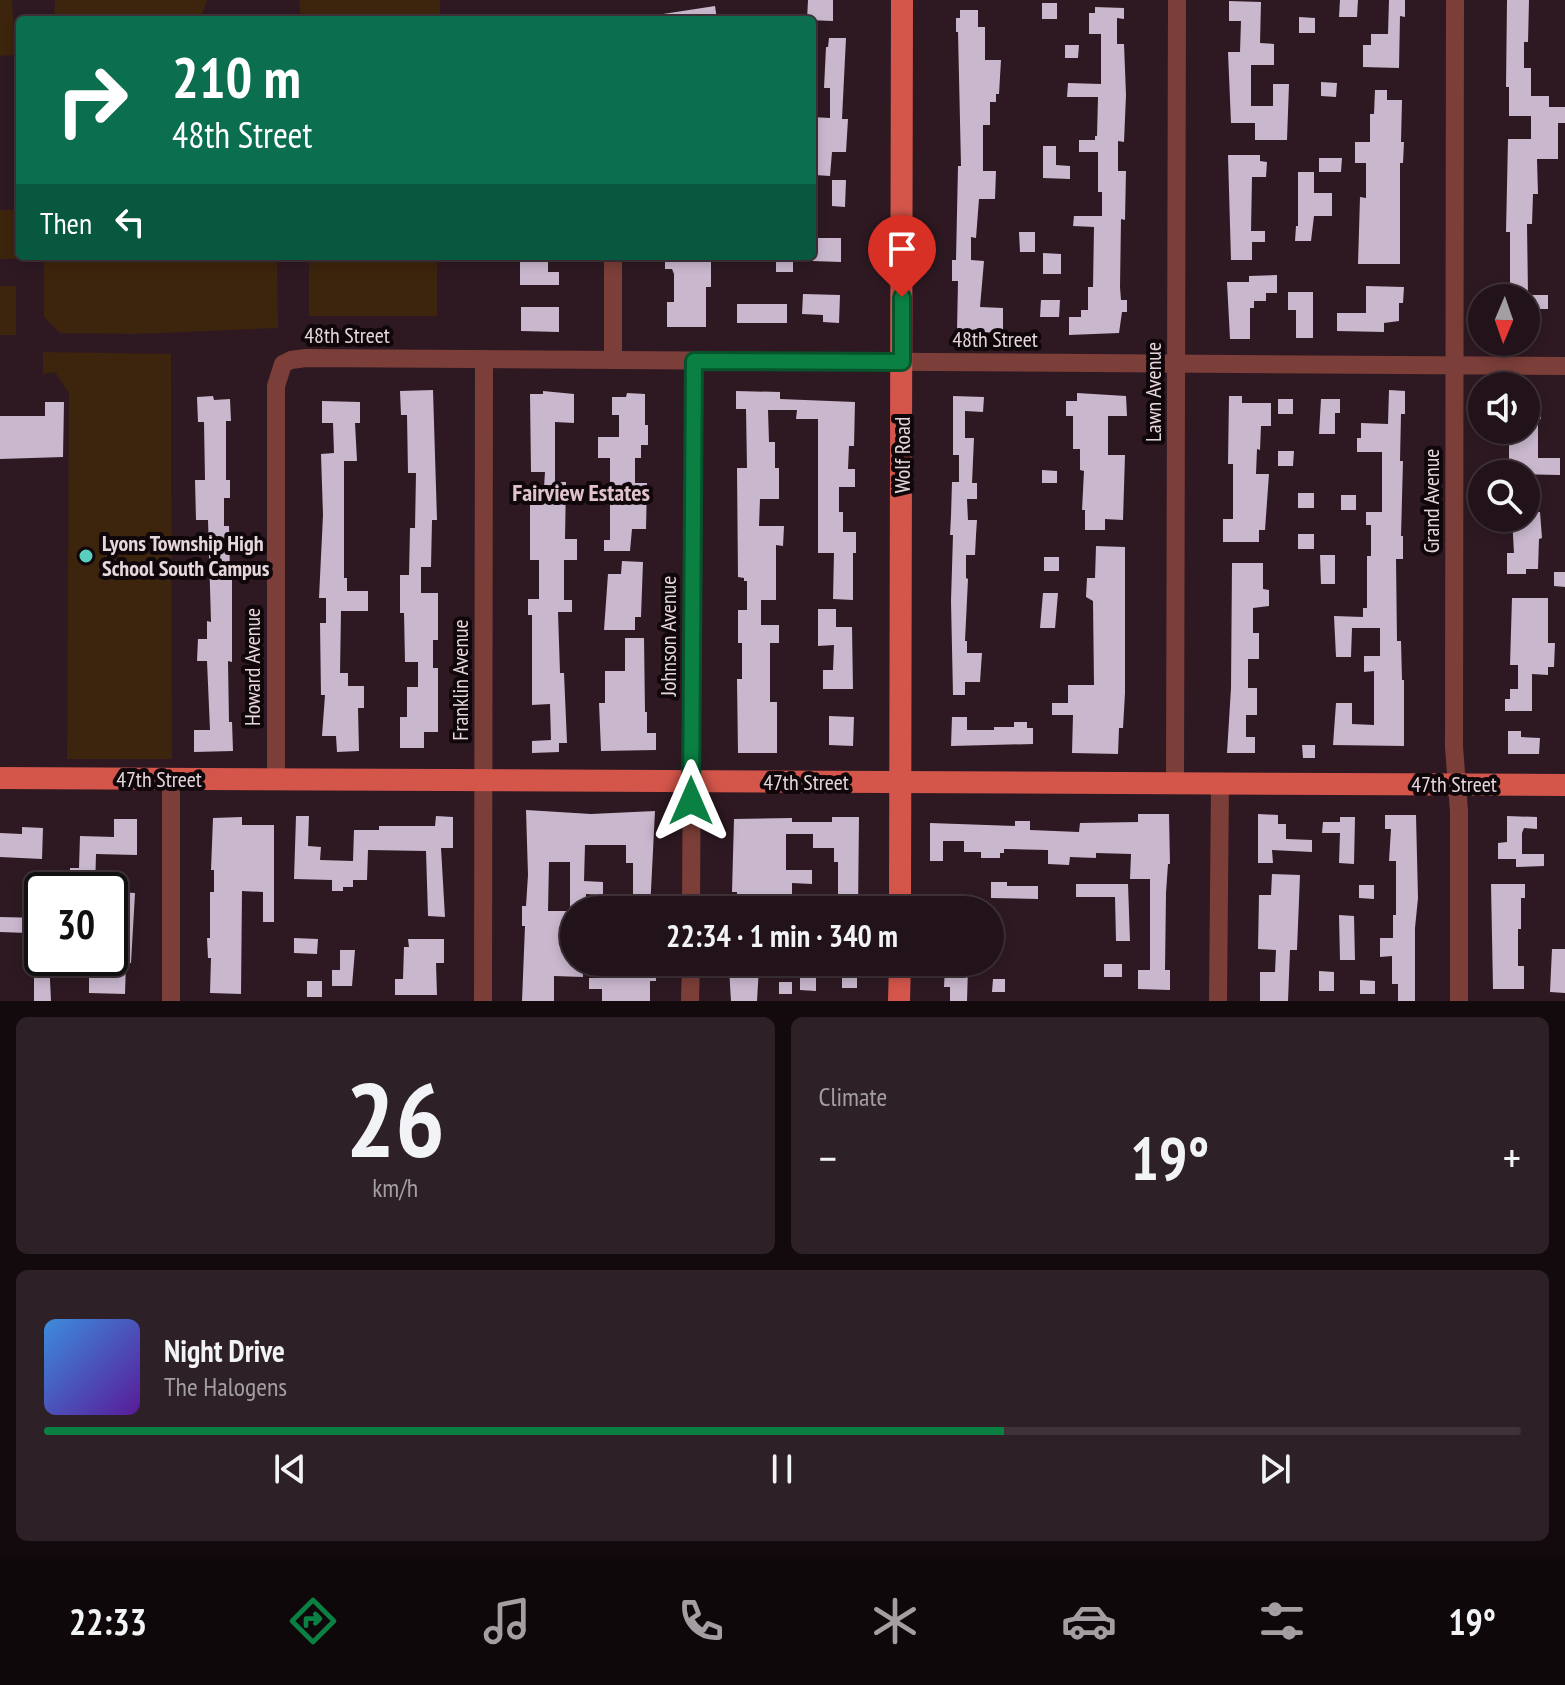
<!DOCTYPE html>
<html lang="en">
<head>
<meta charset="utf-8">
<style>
  body { margin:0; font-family:"PT Sans Narrow",sans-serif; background:#2e2027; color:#f1f3f6; height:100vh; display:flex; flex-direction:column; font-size:30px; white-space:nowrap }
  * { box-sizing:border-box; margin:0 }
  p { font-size:26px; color:#a29ea2 }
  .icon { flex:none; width:44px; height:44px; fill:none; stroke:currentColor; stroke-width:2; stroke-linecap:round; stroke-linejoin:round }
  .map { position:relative; height:1001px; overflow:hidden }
  .panel { display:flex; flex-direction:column; gap:16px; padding:16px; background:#130a0e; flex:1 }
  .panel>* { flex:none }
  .top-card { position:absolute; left:16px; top:16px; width:800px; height:244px; border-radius:8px; box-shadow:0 4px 12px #0003,0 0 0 2px #3f3239; background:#0b6e4f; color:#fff; overflow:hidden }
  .needle { width:52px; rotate:182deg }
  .fabs { position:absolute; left:1468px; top:284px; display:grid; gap:16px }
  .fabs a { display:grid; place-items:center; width:72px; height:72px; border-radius:50%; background:#22131a; box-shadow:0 4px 12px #0003,0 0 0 2px #3f3239; font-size:40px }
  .speed { position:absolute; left:24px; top:872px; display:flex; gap:16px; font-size:40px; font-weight:700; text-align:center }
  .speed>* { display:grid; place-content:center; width:104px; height:104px; border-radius:50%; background:#22131a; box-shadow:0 4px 12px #0003,0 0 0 2px #3f3239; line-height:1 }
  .speed .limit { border:4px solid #111; border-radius:12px; background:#fff; color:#111 }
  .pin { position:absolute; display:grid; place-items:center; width:68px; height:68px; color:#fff; margin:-82px -34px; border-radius:50% 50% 50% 0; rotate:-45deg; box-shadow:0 0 8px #0007 }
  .pin .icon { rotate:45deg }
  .me { position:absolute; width:88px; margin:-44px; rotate:0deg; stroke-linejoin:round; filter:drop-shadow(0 0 6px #0008) }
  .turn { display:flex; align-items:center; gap:28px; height:168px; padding:0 24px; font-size:36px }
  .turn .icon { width:104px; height:104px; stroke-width:2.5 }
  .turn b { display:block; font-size:56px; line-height:68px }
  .then { display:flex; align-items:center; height:76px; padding:0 24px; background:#0003; gap:16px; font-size:30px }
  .big { font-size:60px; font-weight:700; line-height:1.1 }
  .panel .card { flex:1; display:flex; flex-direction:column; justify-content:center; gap:12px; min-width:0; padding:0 28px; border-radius:12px; background:#2e2027 }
  .panel .dial { align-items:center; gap:0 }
  .dial b { font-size:104px; line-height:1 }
  .song { display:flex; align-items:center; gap:24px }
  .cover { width:96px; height:96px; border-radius:12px; background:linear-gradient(135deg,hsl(210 70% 55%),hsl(270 70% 35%)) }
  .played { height:8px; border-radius:4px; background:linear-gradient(90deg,#0b8043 65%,#3f3239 65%) }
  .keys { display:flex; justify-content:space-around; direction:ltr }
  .heat { display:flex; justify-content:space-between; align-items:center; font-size:44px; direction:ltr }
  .panel .tiles { flex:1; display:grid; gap:16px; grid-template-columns:1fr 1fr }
  .card:last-child { grid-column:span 2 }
  .trip { position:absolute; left:560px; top:896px; width:444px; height:80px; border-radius:40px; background:#22131a; box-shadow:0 4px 12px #0003,0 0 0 2px #3f3239; font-weight:700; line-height:80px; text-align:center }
  .tabs { display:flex; height:128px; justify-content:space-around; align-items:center; background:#0e080a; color:#a29ea2 }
  .tabs .icon { width:56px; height:56px }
  .tabs .active { color:#0b8043 }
  .tabs b { font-size:36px; color:#f1f3f6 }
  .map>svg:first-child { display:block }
</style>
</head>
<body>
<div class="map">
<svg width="1565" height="1001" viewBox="0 0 1565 1001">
  <rect width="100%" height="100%" fill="#2e1922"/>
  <!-- green -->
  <g fill="#3c240d">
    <path d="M0,0H12L15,55L0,56Z"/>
    <path d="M55,0H207L200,20H54Z"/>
    <path d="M299,0H440V20H301Z"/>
    <rect x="0" y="210" width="17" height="49"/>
    <path d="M44,256H277L278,328L135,334L60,333L44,317Z"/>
    <rect x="309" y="256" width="128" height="60"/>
    <rect x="0" y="286" width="16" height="49"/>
    <path d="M43,352L171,354L172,759H67L69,393L55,372L43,374Z"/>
  </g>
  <!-- building -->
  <g fill="#c9b7cd">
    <path d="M808,0H833V21L807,20Z"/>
    <path d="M1340,0H1358L1357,17H1339Z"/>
    <path d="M1389,0H1405V17L1400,16L1399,68L1363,67V45H1371V34H1388Z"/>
    <path d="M1507,0H1529L1528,42H1524V68H1531V96H1549V107H1565V123H1558V159H1537L1538,194H1533L1532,224H1527L1528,295H1548V309H1537V325H1526V298H1510V232H1506L1508,139H1531V116H1509V87H1506Z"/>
    <path d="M1229,1L1261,2L1260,43L1274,44V65H1251V106H1273V84H1289L1287,140H1255V123H1231L1228,52H1240L1241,21H1229Z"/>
    <rect x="1042" y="3" width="15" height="16"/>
    <path d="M715,6L717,20H664L663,14Z"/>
    <path d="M1095,7L1124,8V19L1117,18V44H1124L1126,95L1124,142L1118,141V171H1126L1125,220L1121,219L1120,287L1121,300H1127V312H1122L1119,333L1069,335V317H1081V310H1088V287H1093L1094,227L1073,226L1074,216H1102V192H1098V152H1079V140H1095V136H1097L1098,97H1067L1068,83L1101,84V34H1089V13H1095Z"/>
    <path d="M960,10H978V27H985V60H1001L999,94H996V102H990V125H983V171H996L995,199H979L976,238L971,237V260L984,261L980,307L1003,308V333L957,331L958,281H952V260H956L958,166H961L958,32H956V18H960Z"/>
    <path d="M1299,17L1315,18V33H1299Z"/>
    <path d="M829,38H846L842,119H848L846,152H832L830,176L815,175L816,148H812V117L830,118V88H824L826,47H828Z"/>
    <path d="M1065,45H1079L1078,58H1065Z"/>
    <path d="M1321,82L1337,83L1336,97L1321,96Z"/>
    <path d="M1375,90H1387V100H1402L1401,142H1404L1403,163H1400V264H1358L1360,197L1366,198V163H1355V142H1370V114H1374Z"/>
    <path d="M1043,146H1056V165L1070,166V179L1043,178Z"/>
    <path d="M1228,155H1260V161L1267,162L1266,177H1252L1251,231H1265V242H1252V260H1231Z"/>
    <path d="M1319,158H1342L1341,172H1319Z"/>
    <path d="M1298,172H1314V193H1332V216H1314L1311,241H1295L1296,226H1298Z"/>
    <path d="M832,180H846L845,207L832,206Z"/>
    <path d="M1019,232H1035V252H1020Z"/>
    <path d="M812,238H841V262L812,261Z"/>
    <path d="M1043,253L1061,254V274H1043Z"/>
    <path d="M520,256H548V272H559V285H520Z"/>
    <path d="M665,256H711V287H706V327H667V302H674V274L672,269H665Z"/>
    <rect x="776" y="256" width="17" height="16"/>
    <path d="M1277,275V293H1266V301H1254V308H1250V339H1230L1227,282H1249V276Z"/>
    <path d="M1366,286L1404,287L1403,303H1399V321L1384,323V332L1337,331V313H1366Z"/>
    <path d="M1288,292H1313V338H1296V310H1288Z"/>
    <path d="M803,294L840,295L839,323L823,322V315L802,314Z"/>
    <path d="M1041,300H1060L1059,317H1040Z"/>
    <rect x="737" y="304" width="50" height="19"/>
    <path d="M521,307H559V332L521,331Z"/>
    <path d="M433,390L437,520H432L431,567H421V593H438V640H433V668H438V732H424V748H400V717H407V687H418V662H405L404,613H400V575H409L410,528H415L416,473H408L407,415H401L400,391Z"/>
    <path d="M1389,390L1405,391V414H1401L1400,461H1403L1401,536H1403V559H1396L1397,641H1401L1402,680H1404V746L1333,745L1336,703H1352V724L1374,725V671L1364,672V656H1380V628H1352L1351,657H1336L1334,616L1363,617V608H1367V556H1371V525H1366V512H1382V452H1357V438H1361V423L1388,424Z"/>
    <path d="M543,391L574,394V423L555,422V482H566L565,539H577V560H564V600H572V612H558L560,673H564L567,743H559V752L532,753V741L551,740L550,704L532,705V615H528V599H539V560H530V503H543L545,472H531L530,394H543Z"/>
    <path d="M736,391L780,392V399L855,402L854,446H849L848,469H855V487H839V512H843V532H856V553H853V600L833,599L834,553H818V419H796L797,410H768L769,442H775V468H779V499H760L759,526H784L783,546L776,545V600H761V625H779V643H770V702H777V753H738L737,679H742V643H738V610H747V581H744V578L738,577L737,468H747L746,409H736Z"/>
    <path d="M627,393L645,394V425H648V445H641V458H635V483H647L646,529H632L630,551H604V540H610V458H598V437H619V415H612V397H626Z"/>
    <path d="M1077,393L1126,396L1127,416H1108V455H1125L1123,520L1105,519V530H1085V510H1082L1084,471L1080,470V449H1073V416H1066V401H1077Z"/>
    <path d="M213,396L214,400L230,399L231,421H226V480H230V498H224V526H229L230,574H232V662L228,661L229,722H232L233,751L194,752V730H210L207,661H197L198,639H207V621L211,622L208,520H196L195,480H205L204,422H198L197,397Z"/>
    <path d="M953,396L984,397L983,412L965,411V438H974L972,483H977V499H967L968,520H977L976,535L975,555H966V578L968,579L965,641H967V653H982L980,682H965V695H953L951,601L953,535H950L951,516L952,482H959V455H953Z"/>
    <path d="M1229,396H1242V403H1271V426H1261L1260,450L1257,449L1256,474H1269L1265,530H1259V542H1223V519H1233V464H1228Z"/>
    <rect x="1278" y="399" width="15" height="15"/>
    <path d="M1321,399H1340V413H1335V434H1319Z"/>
    <path d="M1526,400H1541V419H1538V458H1560V475L1509,474V436H1526Z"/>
    <path d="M322,401L360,402V423H355L357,461H344V578H347V591H368V611H341L340,673H348V686H364V708H358L359,751L337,752L336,736H322L325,695H321L320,623H326V598H319L323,515L321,454L334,453L333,423H322Z"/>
    <path d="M45,402H64L63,457L0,459V416H45Z"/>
    <path d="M1278,451H1294L1293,466H1278Z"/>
    <path d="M1042,470L1057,471V483H1042Z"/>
    <rect x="1298" y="493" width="16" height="15"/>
    <rect x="1341" y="495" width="15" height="15"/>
    <path d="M1540,512L1542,538L1539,539L1538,569H1526V574H1507V553H1514L1512,518H1526V513Z"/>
    <rect x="1298" y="534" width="16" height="15"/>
    <path d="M1096,546L1125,547V693L1123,728H1119L1118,754L1072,753L1073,715H1052V703H1068V685H1094L1093,601L1086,597L1087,578H1095Z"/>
    <path d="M1320,555H1335V584H1321Z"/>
    <rect x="1044" y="557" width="15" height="14"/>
    <path d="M622,561L643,562L641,617H635V630H604L608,574H621Z"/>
    <path d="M1232,563H1263V589L1269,590V606L1253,608V633H1259V659H1248V688H1257V715H1246V737H1255V753H1227L1231,688Z"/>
    <path d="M1554,572H1565V587L1554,586Z"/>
    <path d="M1043,593H1058L1055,628H1040Z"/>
    <path d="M1512,598H1548V643H1555L1554,667H1548V675L1532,674V711H1505V699H1510V689H1518V665H1510Z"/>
    <path d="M818,609H836V627H852L853,689H823V670H833L834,645L818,646Z"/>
    <path d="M625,638H644L645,712H647V733H656V750L601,751L599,703H605V671H625Z"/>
    <path d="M829,716L854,717L853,746L829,745Z"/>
    <path d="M952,717H967V730H994V727H1014V722H1027V728H1033V744L951,746Z"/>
    <path d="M1508,731H1521V737L1540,738L1539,754H1508Z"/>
    <path d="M1302,745H1315V758H1303Z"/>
    <path d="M526,810L591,814L655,811L650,910H633V863H626V845H585L584,881L603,882V895L586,894V910H570V862H549L548,911H574V964H583V977L554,976V1001H522L525,926H522V906H526L528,875Z"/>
    <path d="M1138,814H1169L1170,864H1168L1166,893L1165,970H1170V990L1138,989V970H1150V879H1130L1131,854L1096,853V858L1070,857L1069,865L1048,864V850L1004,849V853H1000V858H981V852H964V841H943V861H930V823L1015,826V821H1030V830L1079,832L1080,823L1138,822Z"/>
    <path d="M1258,814L1278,815V824H1286V839L1312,840V852L1272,850L1273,863H1258Z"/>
    <path d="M1385,815H1416L1418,898L1415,928V1001H1398V984H1392V956L1380,957V938H1393V915H1396V861H1389L1391,829H1385Z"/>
    <path d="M296,816H309L308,846L321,847L320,860L353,861L354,830H379V826H435L436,816L453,817V848H441L445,917L428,916L426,851L368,850L367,880H353V887H343V891H332V880L294,879Z"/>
    <path d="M1507,816L1537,817V829L1524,828L1522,833V854H1544V866L1516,867V859H1498V843L1507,842Z"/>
    <path d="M242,817V825H274V922H263V892L242,891L241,994L210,993L211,958H208L207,938H210V892H214V870H211L213,818Z"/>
    <path d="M832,817H859L858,910H838V862H834V848H813V834H786V870H812V884L792,883V897L763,896V910H737V892H732L734,819L792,818V822H832Z"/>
    <path d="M1340,817H1355L1354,864L1339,863L1340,833H1322L1323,822H1340Z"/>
    <path d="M114,819H137V855L96,854L95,890H69L70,868H79L80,836L114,837Z"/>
    <path d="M22,827L43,828L42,859L0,857V833L22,834Z"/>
    <path d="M1272,874L1300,875L1297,950H1290L1288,1001H1260V972H1275L1276,950L1258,949L1259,895H1271Z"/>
    <path d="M991,882H1007V886H1038V899L991,898Z"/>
    <path d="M1076,884H1128L1130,941H1116L1115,897H1076Z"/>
    <path d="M1491,884H1525V898H1521V929H1518V966H1524V989H1493Z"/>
    <path d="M1359,885H1374V899L1359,898Z"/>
    <path d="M115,892L135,893L131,963H126L125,994L89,993V958H110V943H114Z"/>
    <path d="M1339,915L1354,916L1355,960H1340Z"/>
    <path d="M0,917L41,918L40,947L42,958H49L51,1001H34V962H27L28,933L0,932Z"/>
    <path d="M294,938L318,939L317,954L294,953Z"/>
    <path d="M408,939H444V963H436L437,995H395V979H403L404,947H409Z"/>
    <path d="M1552,949H1565V993L1550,992Z"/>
    <path d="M340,950H355L352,986H332V970H340Z"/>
    <path d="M622,963H656V981H650V1001H602V989H589V978H622Z"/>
    <rect x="1104" y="964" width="18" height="13"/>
    <rect x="842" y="966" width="15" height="22"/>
    <path d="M759,967L757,1001H731L729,968Z"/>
    <path d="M945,967L968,968L967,1001H950V987H944Z"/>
    <path d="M1319,971L1334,972V991H1319Z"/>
    <path d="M800,977H816V991L800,990Z"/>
    <path d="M993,979H1005V992H992Z"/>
    <path d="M1360,980L1375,981V994H1360Z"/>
    <rect x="307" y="981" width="15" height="16"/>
    <rect x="779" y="982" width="13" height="12"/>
  </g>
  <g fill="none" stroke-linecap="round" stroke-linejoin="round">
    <!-- minor -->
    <g stroke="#7b3e38" stroke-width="18">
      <path d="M1455,0L1454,747L1459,811V1001"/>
      <path d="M613,256V360"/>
      <path d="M276,780V386L283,364L291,360L306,358L1565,366"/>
      <path d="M1175,784L1177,0"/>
      <path d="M691,910L694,361"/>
      <path d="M171,1001V779"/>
      <path d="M483,1001L484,360"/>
      <path d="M690,1001L691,962"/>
      <path d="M1218,1001L1220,784"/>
    </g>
    <!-- major -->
    <g stroke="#d4564b" stroke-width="22">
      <path d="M0,778L1565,785"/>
      <path d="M900,910L902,0"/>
      <path d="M899,1001L900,962"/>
    </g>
  </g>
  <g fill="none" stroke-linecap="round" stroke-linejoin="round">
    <!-- route casing -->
    <g stroke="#07532c" stroke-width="20">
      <path id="route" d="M691,801L694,361L902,362V297"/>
    </g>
    <!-- route -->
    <use href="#route" stroke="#0b8043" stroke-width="14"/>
  </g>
  <!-- markers -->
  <circle fill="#5acebd" stroke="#10070b" stroke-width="3" cx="86" cy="556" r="8"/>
  <g text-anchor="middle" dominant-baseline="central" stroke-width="8" stroke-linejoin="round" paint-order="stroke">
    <!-- street labels -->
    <g font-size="22" fill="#e6d7dc" stroke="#10070b">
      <text x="347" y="335">48th Street</text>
      <text x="995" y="339">48th Street</text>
      <text transform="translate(1153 392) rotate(-90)">Lawn Avenue</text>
      <text transform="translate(902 455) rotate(-90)">Wolf Road</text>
      <text transform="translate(1431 501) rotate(-90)">Grand Avenue</text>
      <text transform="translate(668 636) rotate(-90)">Johnson Avenue</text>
      <text transform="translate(252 667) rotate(-90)">Howard Avenue</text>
      <text transform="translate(460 680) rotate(-90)">Franklin Avenue</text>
      <text x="159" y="779">47th Street</text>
      <text x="806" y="782">47th Street</text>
      <text x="1454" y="784">47th Street</text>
    </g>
    <!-- poi labels -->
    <g font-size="22" font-weight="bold" fill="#e6d7dc" stroke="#10070b" text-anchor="start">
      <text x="102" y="543">Lyons Township High<tspan x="102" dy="25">School South Campus</tspan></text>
    </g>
    <!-- neighbourhood labels -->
    <g font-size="24" font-weight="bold" fill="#e1c3ce" stroke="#10070b">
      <text x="581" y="492">Fairview Estates</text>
    </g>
  </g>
</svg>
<div class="fabs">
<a><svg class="needle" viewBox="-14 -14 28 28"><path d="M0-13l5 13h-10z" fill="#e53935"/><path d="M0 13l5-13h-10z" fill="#a29ea2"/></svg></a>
<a><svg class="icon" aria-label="sound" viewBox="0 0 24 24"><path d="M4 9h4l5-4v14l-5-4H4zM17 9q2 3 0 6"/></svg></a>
<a><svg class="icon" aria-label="search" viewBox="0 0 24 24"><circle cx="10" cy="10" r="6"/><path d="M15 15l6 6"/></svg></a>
</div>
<div class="speed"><div class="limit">30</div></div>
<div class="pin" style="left:902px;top:297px;background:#d93025"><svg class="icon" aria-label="arrive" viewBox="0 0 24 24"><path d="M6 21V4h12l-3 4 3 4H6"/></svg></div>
<svg class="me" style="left:691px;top:801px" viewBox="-20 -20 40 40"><path d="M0-17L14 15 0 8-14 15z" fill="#0b8043" stroke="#fff" stroke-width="4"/></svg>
<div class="trip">22:34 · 1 min · 340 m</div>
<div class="top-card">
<div class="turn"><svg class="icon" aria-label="right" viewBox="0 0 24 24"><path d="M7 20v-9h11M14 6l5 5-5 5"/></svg><div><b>210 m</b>48th Street</div></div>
<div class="then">Then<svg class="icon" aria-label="left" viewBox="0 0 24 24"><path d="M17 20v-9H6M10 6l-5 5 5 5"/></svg></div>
</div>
</div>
<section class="panel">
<div class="tiles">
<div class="card dial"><b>26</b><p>km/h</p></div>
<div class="card"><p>Climate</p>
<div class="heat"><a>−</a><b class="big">19°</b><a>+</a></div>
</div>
<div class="card">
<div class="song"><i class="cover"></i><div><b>Night Drive</b><p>The Halogens</p></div></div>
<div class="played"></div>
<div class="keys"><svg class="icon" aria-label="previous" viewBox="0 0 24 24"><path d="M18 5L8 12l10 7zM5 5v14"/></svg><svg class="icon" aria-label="pause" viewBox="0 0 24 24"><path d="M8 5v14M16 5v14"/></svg><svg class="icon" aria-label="next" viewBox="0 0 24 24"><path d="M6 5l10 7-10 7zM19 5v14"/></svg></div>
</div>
</div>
</section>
<nav class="tabs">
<b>22:33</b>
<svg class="icon active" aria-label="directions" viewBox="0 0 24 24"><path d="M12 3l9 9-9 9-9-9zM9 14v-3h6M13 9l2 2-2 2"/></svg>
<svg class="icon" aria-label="music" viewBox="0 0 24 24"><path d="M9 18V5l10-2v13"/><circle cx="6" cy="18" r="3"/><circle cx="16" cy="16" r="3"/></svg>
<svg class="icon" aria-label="phone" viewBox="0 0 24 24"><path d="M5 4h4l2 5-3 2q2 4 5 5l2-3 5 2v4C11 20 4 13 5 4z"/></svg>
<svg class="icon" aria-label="climate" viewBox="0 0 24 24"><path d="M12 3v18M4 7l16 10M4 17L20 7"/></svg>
<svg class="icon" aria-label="car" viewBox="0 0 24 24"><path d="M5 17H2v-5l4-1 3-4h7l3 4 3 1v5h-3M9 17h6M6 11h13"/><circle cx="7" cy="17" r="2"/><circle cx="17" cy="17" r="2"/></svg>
<svg class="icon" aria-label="filters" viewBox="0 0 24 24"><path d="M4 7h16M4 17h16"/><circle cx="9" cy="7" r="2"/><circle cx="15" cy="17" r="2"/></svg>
<b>19°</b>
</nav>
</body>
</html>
